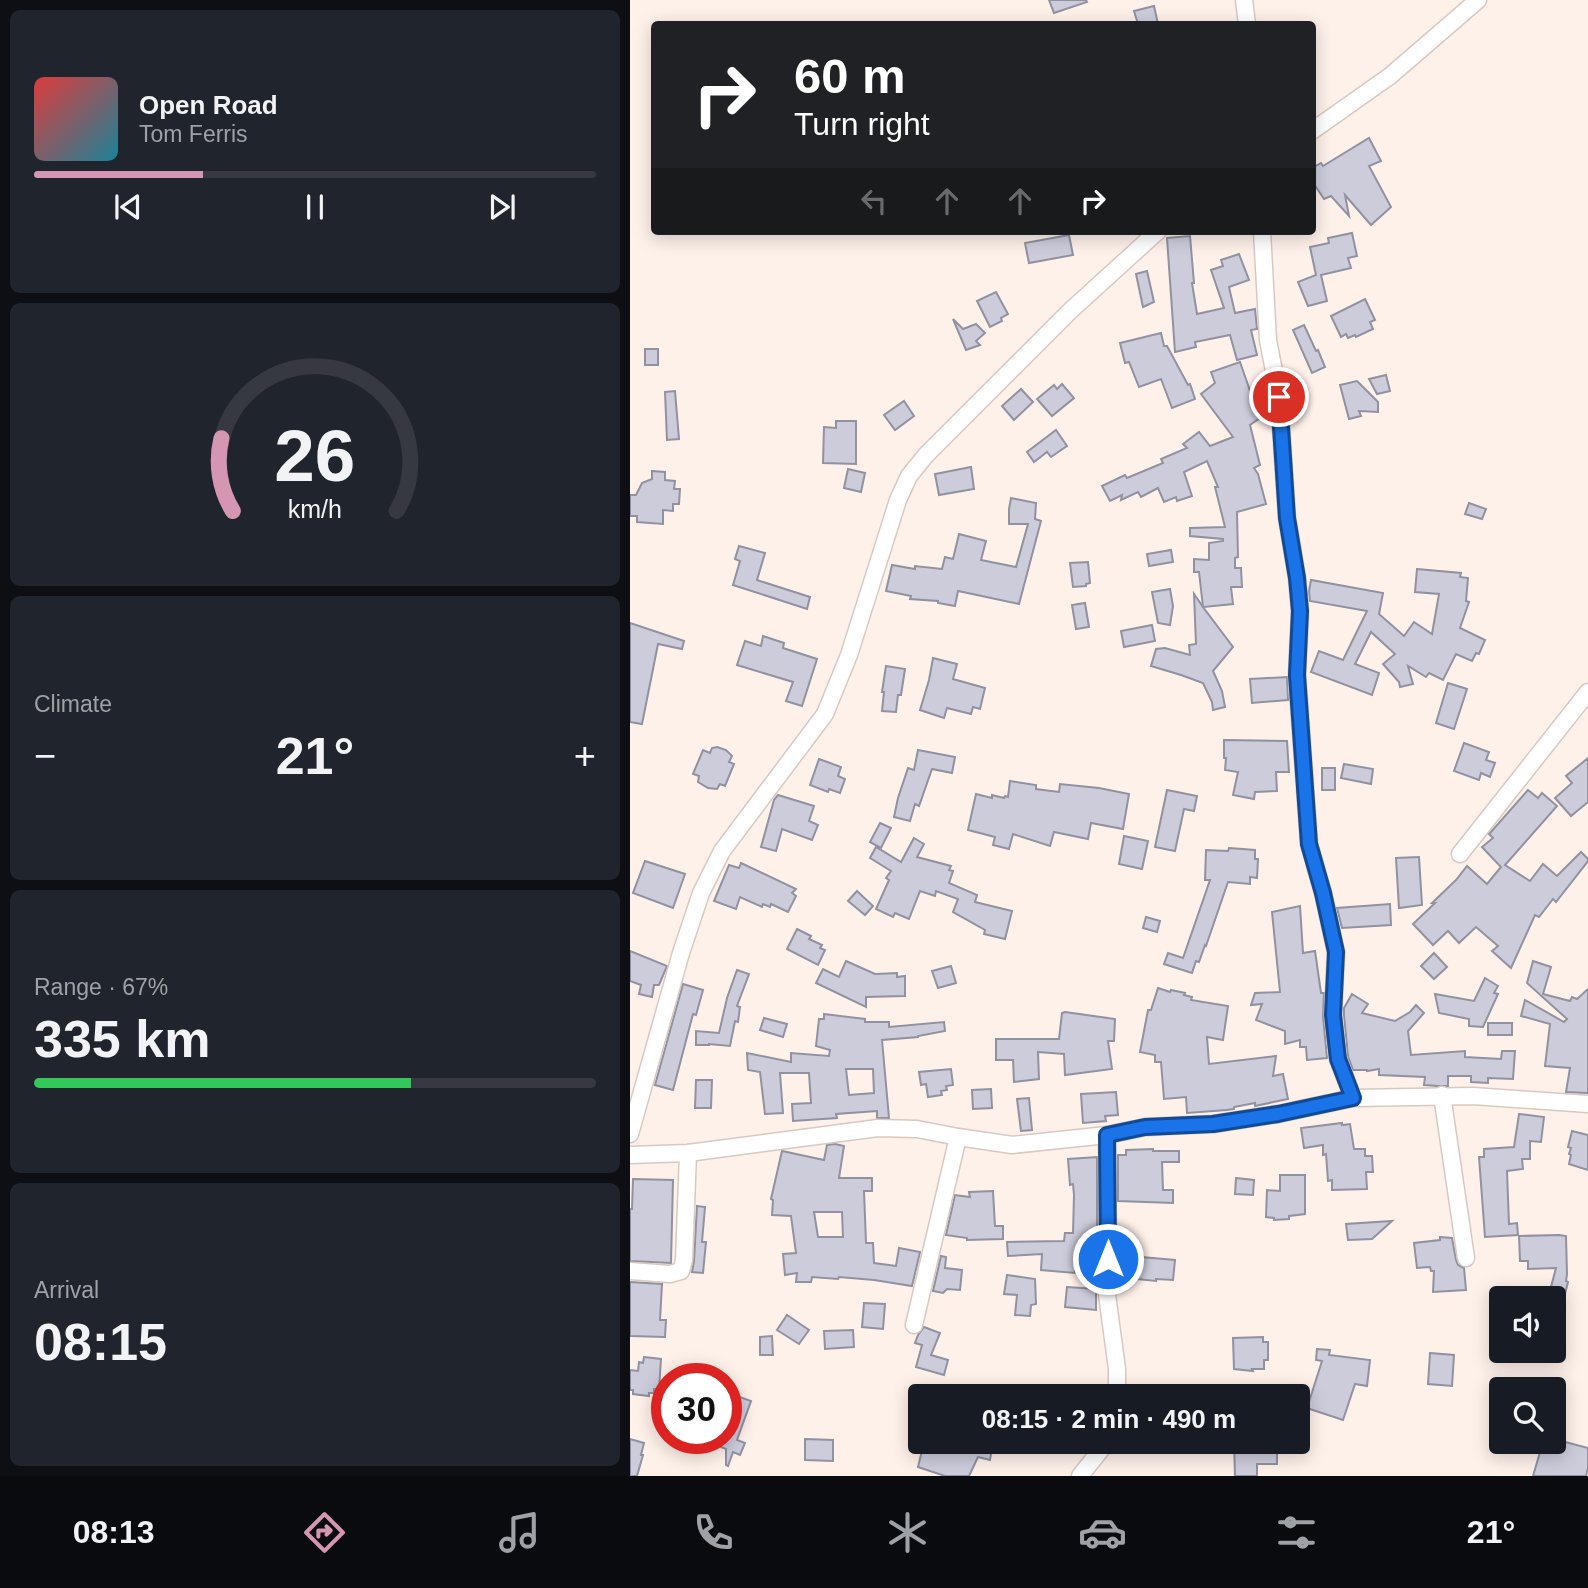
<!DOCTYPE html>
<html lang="en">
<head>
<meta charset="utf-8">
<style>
  body { margin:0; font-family:Helvetica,sans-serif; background:#20242c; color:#f1f3f6; height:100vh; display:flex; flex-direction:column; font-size:26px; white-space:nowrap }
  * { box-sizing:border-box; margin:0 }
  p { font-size:23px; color:#9ea1a6 }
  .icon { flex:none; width:38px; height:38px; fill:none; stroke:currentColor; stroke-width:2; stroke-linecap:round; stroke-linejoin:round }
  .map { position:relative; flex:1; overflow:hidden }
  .sheet { display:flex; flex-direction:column; gap:10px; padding:10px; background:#0d0f14; width:630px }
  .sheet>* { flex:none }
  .guide { position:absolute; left:21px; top:21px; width:665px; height:214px; border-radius:7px; box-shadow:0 4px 18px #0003; background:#202124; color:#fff; overflow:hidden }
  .buttons { position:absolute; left:859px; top:1286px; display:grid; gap:14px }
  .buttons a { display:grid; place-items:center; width:77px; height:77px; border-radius:7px; background:#171b24; box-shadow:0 4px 18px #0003; font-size:35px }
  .speed { position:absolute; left:21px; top:1363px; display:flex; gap:14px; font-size:35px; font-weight:700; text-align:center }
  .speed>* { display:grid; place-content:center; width:91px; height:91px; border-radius:50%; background:#171b24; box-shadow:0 4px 18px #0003; line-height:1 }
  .speed .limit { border:10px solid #d22; background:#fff; color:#111 }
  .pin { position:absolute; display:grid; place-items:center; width:60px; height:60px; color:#fff; margin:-30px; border:4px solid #fff; border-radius:50%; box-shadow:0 2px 7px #0007 }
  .me { position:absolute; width:77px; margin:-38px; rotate:0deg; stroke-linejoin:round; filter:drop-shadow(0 0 5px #0008) }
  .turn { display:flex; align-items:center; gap:24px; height:147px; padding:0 28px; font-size:32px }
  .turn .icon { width:91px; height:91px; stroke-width:2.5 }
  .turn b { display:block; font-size:49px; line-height:60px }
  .lanes { display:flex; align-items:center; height:66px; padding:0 28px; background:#0003; justify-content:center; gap:35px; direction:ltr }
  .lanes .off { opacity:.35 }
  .big { font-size:52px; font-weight:800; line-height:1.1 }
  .sheet .tile { flex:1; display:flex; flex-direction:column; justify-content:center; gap:10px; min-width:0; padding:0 24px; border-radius:10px; background:#20242c }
  .sheet .dial { align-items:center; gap:0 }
  .dial svg { height:182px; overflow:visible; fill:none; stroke:#363941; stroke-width:7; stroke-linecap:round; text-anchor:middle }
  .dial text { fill:#f1f3f6; stroke:none }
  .song { display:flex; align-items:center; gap:21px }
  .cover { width:84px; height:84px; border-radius:10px; background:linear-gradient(135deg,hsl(0 70% 55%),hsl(190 70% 35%)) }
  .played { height:7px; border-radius:4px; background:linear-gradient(90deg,#d496b3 30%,#363941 30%) }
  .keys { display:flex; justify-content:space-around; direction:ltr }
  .heat { display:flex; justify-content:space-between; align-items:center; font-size:38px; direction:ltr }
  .charge { height:10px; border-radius:5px; background:linear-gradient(90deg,#34c759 67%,#363941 0) }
  .trip { position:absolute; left:278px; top:1384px; width:402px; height:70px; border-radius:7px; background:#171b24; box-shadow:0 4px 18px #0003; font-weight:800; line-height:70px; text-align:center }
  .tabs { display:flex; height:112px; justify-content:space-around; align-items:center; background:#090b0e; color:#9ea1a6 }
  .tabs .icon { width:49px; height:49px }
  .tabs .current { color:#d496b3 }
  .tabs b { font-size:32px; color:#f1f3f6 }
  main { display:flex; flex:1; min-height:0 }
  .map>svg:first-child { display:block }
</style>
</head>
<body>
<main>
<section class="sheet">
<div class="tile">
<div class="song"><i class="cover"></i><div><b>Open Road</b><p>Tom Ferris</p></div></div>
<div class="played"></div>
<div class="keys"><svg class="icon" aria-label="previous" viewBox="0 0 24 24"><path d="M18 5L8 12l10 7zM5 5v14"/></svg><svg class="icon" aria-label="pause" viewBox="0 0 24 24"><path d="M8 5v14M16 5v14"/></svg><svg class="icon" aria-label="next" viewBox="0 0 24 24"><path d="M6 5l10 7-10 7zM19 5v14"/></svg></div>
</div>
<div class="tile dial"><svg viewBox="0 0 100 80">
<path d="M14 69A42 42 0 1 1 86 69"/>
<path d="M14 69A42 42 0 0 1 9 37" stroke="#d496b3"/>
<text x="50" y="56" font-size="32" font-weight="700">26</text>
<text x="50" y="72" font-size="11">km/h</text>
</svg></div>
<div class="tile"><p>Climate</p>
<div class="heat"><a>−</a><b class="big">21°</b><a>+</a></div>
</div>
<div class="tile"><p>Range · 67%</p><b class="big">335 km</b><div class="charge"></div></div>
<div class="tile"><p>Arrival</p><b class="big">08:15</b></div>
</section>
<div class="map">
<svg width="958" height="1476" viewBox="0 0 958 1476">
  <rect width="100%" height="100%" fill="#fef1ea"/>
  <!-- building -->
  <g fill="#ccccdb" stroke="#91919f" stroke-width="2" fill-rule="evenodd">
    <path d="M419,0H456L457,2L424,13Z"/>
    <path d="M524,6L528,24H508L504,11Z"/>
    <path d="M739,138L751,161L739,166L761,207L741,225L715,195L719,216L701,196L694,199L682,181V168L691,163L693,166Z"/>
    <path d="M722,233L727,256L718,258L721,268L691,275L697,301L678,306L668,282L686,275L680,247L699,243L698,238Z"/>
    <path d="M439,235L443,255L399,263L395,243Z"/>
    <path d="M560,236L564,283H562L567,314L594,308L581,270L593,266L591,260L609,254L619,280L599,287L605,313L625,309L627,329L621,330L627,355L607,360L600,335L565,342L566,347L545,352L537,238Z"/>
    <path d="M517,271L524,302L513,307L506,274Z"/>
    <path d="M366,292L378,314L371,318L372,321L360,327L347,301Z"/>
    <path d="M735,299L745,320L740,322L743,329L726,337L725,335L718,338L716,334L711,337L701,316Z"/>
    <path d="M323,319L333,329L346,324L355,333L346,341L350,345L336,350Z"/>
    <path d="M674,325L686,351L688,350L695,367L682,373L663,330Z"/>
    <path d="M531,333L534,346H537L558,385L560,384L565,399L542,408L531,379L509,387L499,362L495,363L490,343Z"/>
    <rect x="15" y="349" width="13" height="16"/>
    <path d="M610,362L625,405L635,399L639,405V412L620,425L630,465L624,468L628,474L636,504L607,512L608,557L605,558V568H611L612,587H601L603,604L573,607L603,647L583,671L592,691L595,707L583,710L582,702L573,683L551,675L521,666L526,649L535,648L560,655L559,645L566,644L564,594L573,607L569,572H564V559L579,560V543L593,541V539L560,536V528L595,527L585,487H588L577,461L554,472L562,496L547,501L546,497L534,502L528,488L511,497L508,492L491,500L492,495L480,501L472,486L495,475L497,478L533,463L531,459L557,448L553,444L569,432L580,446L603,437L571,394L585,383L581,372Z"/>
    <path d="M756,375L760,391L747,394L739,379Z"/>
    <path d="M727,381L748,402V412L729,411L731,416L719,419L710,385Z"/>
    <path d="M432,384L444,398L422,416L407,399L424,385L427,389Z"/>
    <path d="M391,389L403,402L384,420L372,406Z"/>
    <path d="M45,391L49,439L37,440L35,392Z"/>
    <path d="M274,401L284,416L265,430L254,415Z"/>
    <path d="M206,421H226V464L193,463L194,427L206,428Z"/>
    <path d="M426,430L437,446L421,457L417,452L404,462L397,452Z"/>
    <path d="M341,467L344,489L309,495L305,474Z"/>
    <path d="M218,469L235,473L231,492L214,488Z"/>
    <path d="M22,471L35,472V480L45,481L44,489H50L49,504H43V511L33,510V524L7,522V516H0V495H6L12,483L22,479Z"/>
    <path d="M381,498L406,503L405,519L411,521L389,604L328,591L325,606L308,603V601L280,599L281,596L256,591L262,565L285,569V566L312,569L315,557L323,559L329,534L356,541L351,560L386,567L398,524H379V509Z"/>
    <path d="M839,503L856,509L852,519L835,514Z"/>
    <path d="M109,546L135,553L127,580L180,597L177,609L103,585L110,561L105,559Z"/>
    <path d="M541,550L543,562L519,566L517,554Z"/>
    <path d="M458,562L460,583L456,584V586L443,587L440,563Z"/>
    <path d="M787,569L831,573L830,577L838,578L836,601L839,602L830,628L855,640L849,654L846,653L842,661L826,654L813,680L799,673L796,677L778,666L783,684L770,687L769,682L753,664L765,654L741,632L725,664L749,673L742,695L681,672L689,651L713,660L737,611L680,601L679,591L681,580L753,593L749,614L774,636L784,622L802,634L809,594L785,592Z"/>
    <path d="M540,589L543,606L540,625L528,623L522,592Z"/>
    <path d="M455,603L459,627L446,629L442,605Z"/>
    <path d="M0,623L54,641L52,649L28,644L12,724L0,722Z"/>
    <path d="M522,625L525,641L494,647L491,631Z"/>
    <path d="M133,636L154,643L153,648L187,659L172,706L156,701L163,682L107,665L115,641L131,646Z"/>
    <path d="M303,658L327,664L323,679L355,688L350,709L343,707L341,714L317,708L314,718L290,710L299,680Z"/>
    <path d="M256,666L275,669L271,695H268L266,712L252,711L254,692H252Z"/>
    <path d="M657,677L658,700L622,703L620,679Z"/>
    <path d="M818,683L837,689L824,729L806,723Z"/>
    <path d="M594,740L657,741L659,772H646L647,791L625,792L624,799L603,795L608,772L595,770L596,758H594Z"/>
    <path d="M834,743L859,752L856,760L865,763L860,777L851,773L849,780L824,771Z"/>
    <path d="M87,747L96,750L102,756L99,762L104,764L95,786L90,784L87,789L78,788L68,782L69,776L63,774L73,750L80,753L82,748Z"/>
    <path d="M288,750L325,757L322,773L302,769L289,806L285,804L280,821L264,817L268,798L278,768L284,770Z"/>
    <path d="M958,758V802L941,816L925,798L942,783L936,776Z"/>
    <path d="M189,759L211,767L208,776L215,779L210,793L199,789L198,792L180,785Z"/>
    <path d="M714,764L743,769L741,784L711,778Z"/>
    <rect x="692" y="768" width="13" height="22"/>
    <path d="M380,781L406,785V789L429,792L430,784L469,788L499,794L493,829L461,823L458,839L424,832L420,846L383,834L379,849L363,845L365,837L338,830L346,794L362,798V795L374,798L375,796L378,797Z"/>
    <path d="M537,790L567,796L564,811L554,809L545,851L525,847Z"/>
    <path d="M898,790L908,798L912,793L927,806L875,865L900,881L913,864L927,876L951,852L958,859V861L926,902L923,899L909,917L905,915L881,968L862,951L868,946L846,927L829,943L818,931L803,945L783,924L805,903H802L826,880L837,866L857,884L871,867L852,847L863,838L859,834L861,832Z"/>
    <path d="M148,795L184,806L179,821L188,825L182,840L152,829L146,851L131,847L144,800Z"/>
    <path d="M250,823L261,828L251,848L240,842Z"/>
    <path d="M494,836L518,841L512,869L489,864Z"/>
    <path d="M284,838L294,844L287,857L321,866L319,870L323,871L319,883L347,895L345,902L382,911L375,939L354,934L355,930L323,912L328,899L306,891L305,896L290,891L279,919L265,913L263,917L246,909L259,880L256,878L261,871L240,858L246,847L271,862Z"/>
    <path d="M599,848L625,850V859H628L627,878L620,877V884L598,882L576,946L575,945L569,962L566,961L562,973L534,964L538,953L553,958L580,880H575L576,850L598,851Z"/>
    <path d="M789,857L792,905L769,908L766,858Z"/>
    <path d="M15,861L55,874L43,908L3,893Z"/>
    <path d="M111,863L166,889L162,893L166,896L158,912L141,904L140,907L133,904L132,907L110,897L106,909L84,901L99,865L109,868Z"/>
    <path d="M227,891L243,906L235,915L218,901Z"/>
    <path d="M760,904L761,925L712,928L707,908Z"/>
    <path d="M670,906L673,953L685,951L691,993H694L693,1016L697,1058L677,1060L676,1047H670V1040L655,1044V1031L626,1020L632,1004L621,1005L625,993L650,992L642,912Z"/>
    <path d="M516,917L530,921L527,932L513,928Z"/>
    <path d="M167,929L181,936L179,939L192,945L190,948L195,950L188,965L157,949Z"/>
    <path d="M0,951L37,966L29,985H24L22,997L9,994L11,985L0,981Z"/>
    <path d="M804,953L817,967L804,979L791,966Z"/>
    <path d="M216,961L245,974L267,973V977L275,976V996L236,997V1007L186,983L193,969L209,977Z"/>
    <path d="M903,961L921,967L913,994L940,1001L942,997L947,999L958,989V1093L936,1092L940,1068L915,1066L920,1024L891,1016L895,1000L934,1022L937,1019L897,983Z"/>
    <path d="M321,966L326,983L308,988L302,971Z"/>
    <path d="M107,970L119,974L107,1006L110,1007L108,1022L105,1021L100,1046L79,1044V1045H66V1031L89,1033L97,998Z"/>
    <path d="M855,978L868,986L864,993L868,994L853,1027L839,1026V1019L809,1013L805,994L844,1001Z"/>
    <path d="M53,984L73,990L66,1015L63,1014L43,1090L25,1085Z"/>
    <path d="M528,988L540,992L541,990L555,993L554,995L562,997L561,1000L598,1006L593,1040L577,1037L579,1064L646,1056L643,1076L653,1074L658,1099L625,1106V1103L604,1107V1109L597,1110L557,1113L556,1097L534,1099L531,1062H525V1055L510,1052L518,1010H521Z"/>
    <path d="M722,994L738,1004L732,1013L765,1021L780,1012L786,1005L794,1013L778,1031L781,1055L835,1051V1057L871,1059L872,1051H885L883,1079L858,1078V1083L841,1082V1076H818V1086H808L794,1085L795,1077L749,1075V1069L737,1071V1070H723L718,1056L714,1015V1008Z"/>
    <path d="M435,1012L485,1019L484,1041H478L482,1069L435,1075L434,1054L408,1052L409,1079L384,1082L383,1060H366V1039H429L432,1013Z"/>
    <path d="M194,1014L235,1019V1022H259V1027L314,1022L315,1031L288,1036V1037L252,1040L259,1118H247V1111L206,1114L207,1118L163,1121L162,1104L181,1103L179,1073H150L153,1113L135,1114L130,1072L118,1070L117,1053L161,1062V1053L199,1056L200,1050L186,1046L189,1019H194ZM216,1069H243L244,1093L219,1095Z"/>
    <path d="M134,1018L157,1024L153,1037L130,1030Z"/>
    <rect x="858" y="1023" width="24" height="12"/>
    <path d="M321,1069L323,1085L316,1086L317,1090L311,1091L312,1095L298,1097L296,1084L291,1085L289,1072Z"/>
    <path d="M66,1080H82L81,1108H65Z"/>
    <path d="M361,1089L362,1108L343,1109L342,1090Z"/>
    <path d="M486,1092L488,1115L475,1116L476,1121L453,1123L451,1094Z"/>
    <path d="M399,1098L402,1130L391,1131L387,1099Z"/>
    <path d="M889,1114L914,1117L911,1142L900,1141V1159H892L893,1169L877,1171L879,1224L887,1223L888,1235L855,1237L849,1157H854V1149L884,1147Z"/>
    <path d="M712,1123V1125L720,1124L724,1149H735V1156H742L743,1172H736L737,1189L702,1190V1180L698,1181L696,1154L693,1155V1145L674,1148L671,1128Z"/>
    <path d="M942,1131L958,1135V1170L939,1164L941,1155L939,1154L941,1148L938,1147Z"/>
    <path d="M205,1144L214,1146L209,1178H242V1191H234L236,1243H243L244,1263L266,1266L269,1248L290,1252L282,1286L244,1280L209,1277L208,1279L182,1277L181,1282H166L167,1273L155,1275L153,1254L166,1253L161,1216L142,1215L143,1200L141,1199L152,1151L194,1160L197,1145ZM184,1212H212L213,1237H188Z"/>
    <path d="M523,1149V1151H549V1162H532L533,1190H543V1203L488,1201V1155H496V1150Z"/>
    <path d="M467,1157V1252L452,1251L450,1263H446L445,1273L411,1270L412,1254L378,1256L377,1242L434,1241L435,1233H443L444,1195L443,1184L440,1185L438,1159Z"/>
    <path d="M650,1175H675V1214L659,1216V1219L644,1220V1218L636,1217L637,1190L650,1191Z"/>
    <path d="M606,1178L624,1180L623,1195L605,1194Z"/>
    <path d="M3,1179L43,1180L41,1263L0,1261V1209H2Z"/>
    <path d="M363,1191L365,1226H373V1239L337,1240V1238L316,1235L325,1195L340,1197L339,1192Z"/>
    <path d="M67,1206L75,1207L72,1242H76L73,1273L62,1272L64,1261Z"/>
    <path d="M762,1221L742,1239L718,1240L716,1224Z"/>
    <path d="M929,1235L936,1236L937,1274L936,1281L938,1282L935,1294L932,1293L930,1302L924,1300V1298H918L926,1268L898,1269V1261H890L889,1236Z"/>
    <path d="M810,1237L822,1238L826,1260L828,1265L834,1268L836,1290L803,1292L804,1271H801L800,1267L787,1268L784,1243L810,1240Z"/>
    <path d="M488,1255L545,1260L543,1280L526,1279V1281L487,1277Z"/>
    <path d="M311,1256L316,1257L315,1268L332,1270L330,1290L317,1289L313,1293L303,1291Z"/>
    <path d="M377,1275L405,1279L406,1304L401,1305L400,1316L385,1315L387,1295L374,1294Z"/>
    <path d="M0,1282L32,1284L30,1320H36L35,1337L0,1336Z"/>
    <path d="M437,1287L466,1289V1310L435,1307Z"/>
    <path d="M234,1303L255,1304L253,1329L232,1327Z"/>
    <path d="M157,1315L179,1330L169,1344L147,1330Z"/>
    <path d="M294,1327L310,1333L301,1355L318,1360L314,1375L286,1367L292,1345L285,1343L288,1335Z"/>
    <path d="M223,1330L224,1347L195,1349L194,1331Z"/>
    <path d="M142,1336L143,1355H130V1337Z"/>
    <path d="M633,1337V1342H638V1360H634V1369H622L623,1371L604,1369L603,1338Z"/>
    <path d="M687,1349L700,1350L699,1355L740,1360L737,1386L725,1384L713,1420L677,1408L692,1361L686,1360Z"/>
    <path d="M800,1353L824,1355L822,1386L798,1384Z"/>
    <path d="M14,1357L31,1359L29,1389H24V1393H19V1396L3,1394V1390H0V1370L8,1371L9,1362L13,1363Z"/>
    <path d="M96,1392L121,1401L107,1440L115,1443L110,1455L103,1452L98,1466L96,1465V1449L71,1439L96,1438Z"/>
    <path d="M0,1439L14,1443L11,1455H13L7,1476H0Z"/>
    <path d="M175,1439L203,1440V1461L175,1460Z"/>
    <path d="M924,1439L958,1448V1468L956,1476H903L913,1442H924Z"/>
    <path d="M294,1442H363L360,1460L348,1457L339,1476H315L288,1467Z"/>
    <path d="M604,1442L647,1443V1464H627V1476H605Z"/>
  </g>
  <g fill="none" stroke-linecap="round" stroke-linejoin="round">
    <!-- street casing -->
    <g stroke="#d8c9c0" stroke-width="19">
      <g id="street">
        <path d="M614,0L617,24"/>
        <path d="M682,131L760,76L848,0"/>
        <path d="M632,231L638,340L649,397L657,518L667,578L670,611L667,675L679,844L693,893L706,952L703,1015L708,1059L723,1098"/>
        <path d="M830,854L958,692"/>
        <path d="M812,1095L836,1258"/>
        <path d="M0,1134L51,953L71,893L92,851L195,714L219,655L268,500L279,476L296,455L440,311L528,231"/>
        <path d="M477,1135L478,1260L476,1287L487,1369V1396"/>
        <path d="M0,1155L58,1153L248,1128L287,1129L328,1137L382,1145L477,1135L515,1127L583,1124L648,1114L723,1098L843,1096L958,1104"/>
        <path d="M0,1271L40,1274L51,1271L54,1260L58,1153"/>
        <path d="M284,1325L328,1137"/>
        <path d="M450,1476L477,1442"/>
      </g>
    </g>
    <!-- street -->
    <use href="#street" stroke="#fff" stroke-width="16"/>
  </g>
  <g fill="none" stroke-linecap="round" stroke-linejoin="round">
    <!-- route casing -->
    <g stroke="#114b97" stroke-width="18">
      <path id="route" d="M478,1259L477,1135L515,1127L583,1124L648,1114L723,1098L708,1059L703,1015L706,952L693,893L679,844L667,675L670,611L667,578L657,518L649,397"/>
    </g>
    <!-- route -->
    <use href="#route" stroke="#1a73e8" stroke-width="12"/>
  </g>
</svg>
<div class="buttons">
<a><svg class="icon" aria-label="sound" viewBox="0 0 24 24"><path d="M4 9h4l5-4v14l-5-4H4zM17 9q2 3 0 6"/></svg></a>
<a><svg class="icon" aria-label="search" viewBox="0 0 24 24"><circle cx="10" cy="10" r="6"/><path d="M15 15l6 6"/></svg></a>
</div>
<div class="speed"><div class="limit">30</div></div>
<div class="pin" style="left:649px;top:397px;background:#d93025"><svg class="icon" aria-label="arrive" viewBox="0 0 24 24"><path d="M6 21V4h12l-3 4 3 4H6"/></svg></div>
<svg class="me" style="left:478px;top:1259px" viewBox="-20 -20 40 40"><circle r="17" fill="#1a73e8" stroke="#fff" stroke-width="3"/><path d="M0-11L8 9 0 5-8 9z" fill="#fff"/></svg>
<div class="trip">08:15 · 2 min · 490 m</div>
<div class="guide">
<div class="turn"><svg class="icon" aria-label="right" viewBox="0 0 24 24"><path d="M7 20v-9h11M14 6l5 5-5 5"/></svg><div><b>60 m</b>Turn right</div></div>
<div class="lanes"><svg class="icon off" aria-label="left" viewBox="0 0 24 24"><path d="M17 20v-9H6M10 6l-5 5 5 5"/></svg><svg class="icon off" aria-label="ahead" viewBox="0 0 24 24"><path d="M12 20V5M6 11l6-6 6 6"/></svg><svg class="icon off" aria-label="ahead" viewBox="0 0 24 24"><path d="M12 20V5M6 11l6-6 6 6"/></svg><svg class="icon" aria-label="right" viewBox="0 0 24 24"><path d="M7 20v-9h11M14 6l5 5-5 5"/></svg></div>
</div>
</div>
</main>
<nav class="tabs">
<b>08:13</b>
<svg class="icon current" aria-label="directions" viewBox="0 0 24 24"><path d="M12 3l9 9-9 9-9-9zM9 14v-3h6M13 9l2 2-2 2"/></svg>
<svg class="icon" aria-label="music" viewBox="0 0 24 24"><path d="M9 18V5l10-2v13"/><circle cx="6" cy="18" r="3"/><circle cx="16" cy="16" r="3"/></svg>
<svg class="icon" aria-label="phone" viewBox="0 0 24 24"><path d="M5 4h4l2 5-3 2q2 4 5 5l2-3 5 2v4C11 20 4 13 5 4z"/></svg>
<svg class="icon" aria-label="climate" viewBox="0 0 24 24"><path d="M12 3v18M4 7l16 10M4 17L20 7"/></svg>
<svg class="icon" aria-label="car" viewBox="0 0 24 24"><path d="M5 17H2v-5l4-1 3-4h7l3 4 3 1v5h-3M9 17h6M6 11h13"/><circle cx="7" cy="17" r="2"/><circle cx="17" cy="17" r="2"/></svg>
<svg class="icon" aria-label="filters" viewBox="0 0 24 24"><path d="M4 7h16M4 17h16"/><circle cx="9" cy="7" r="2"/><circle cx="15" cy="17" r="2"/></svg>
<b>21°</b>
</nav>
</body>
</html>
